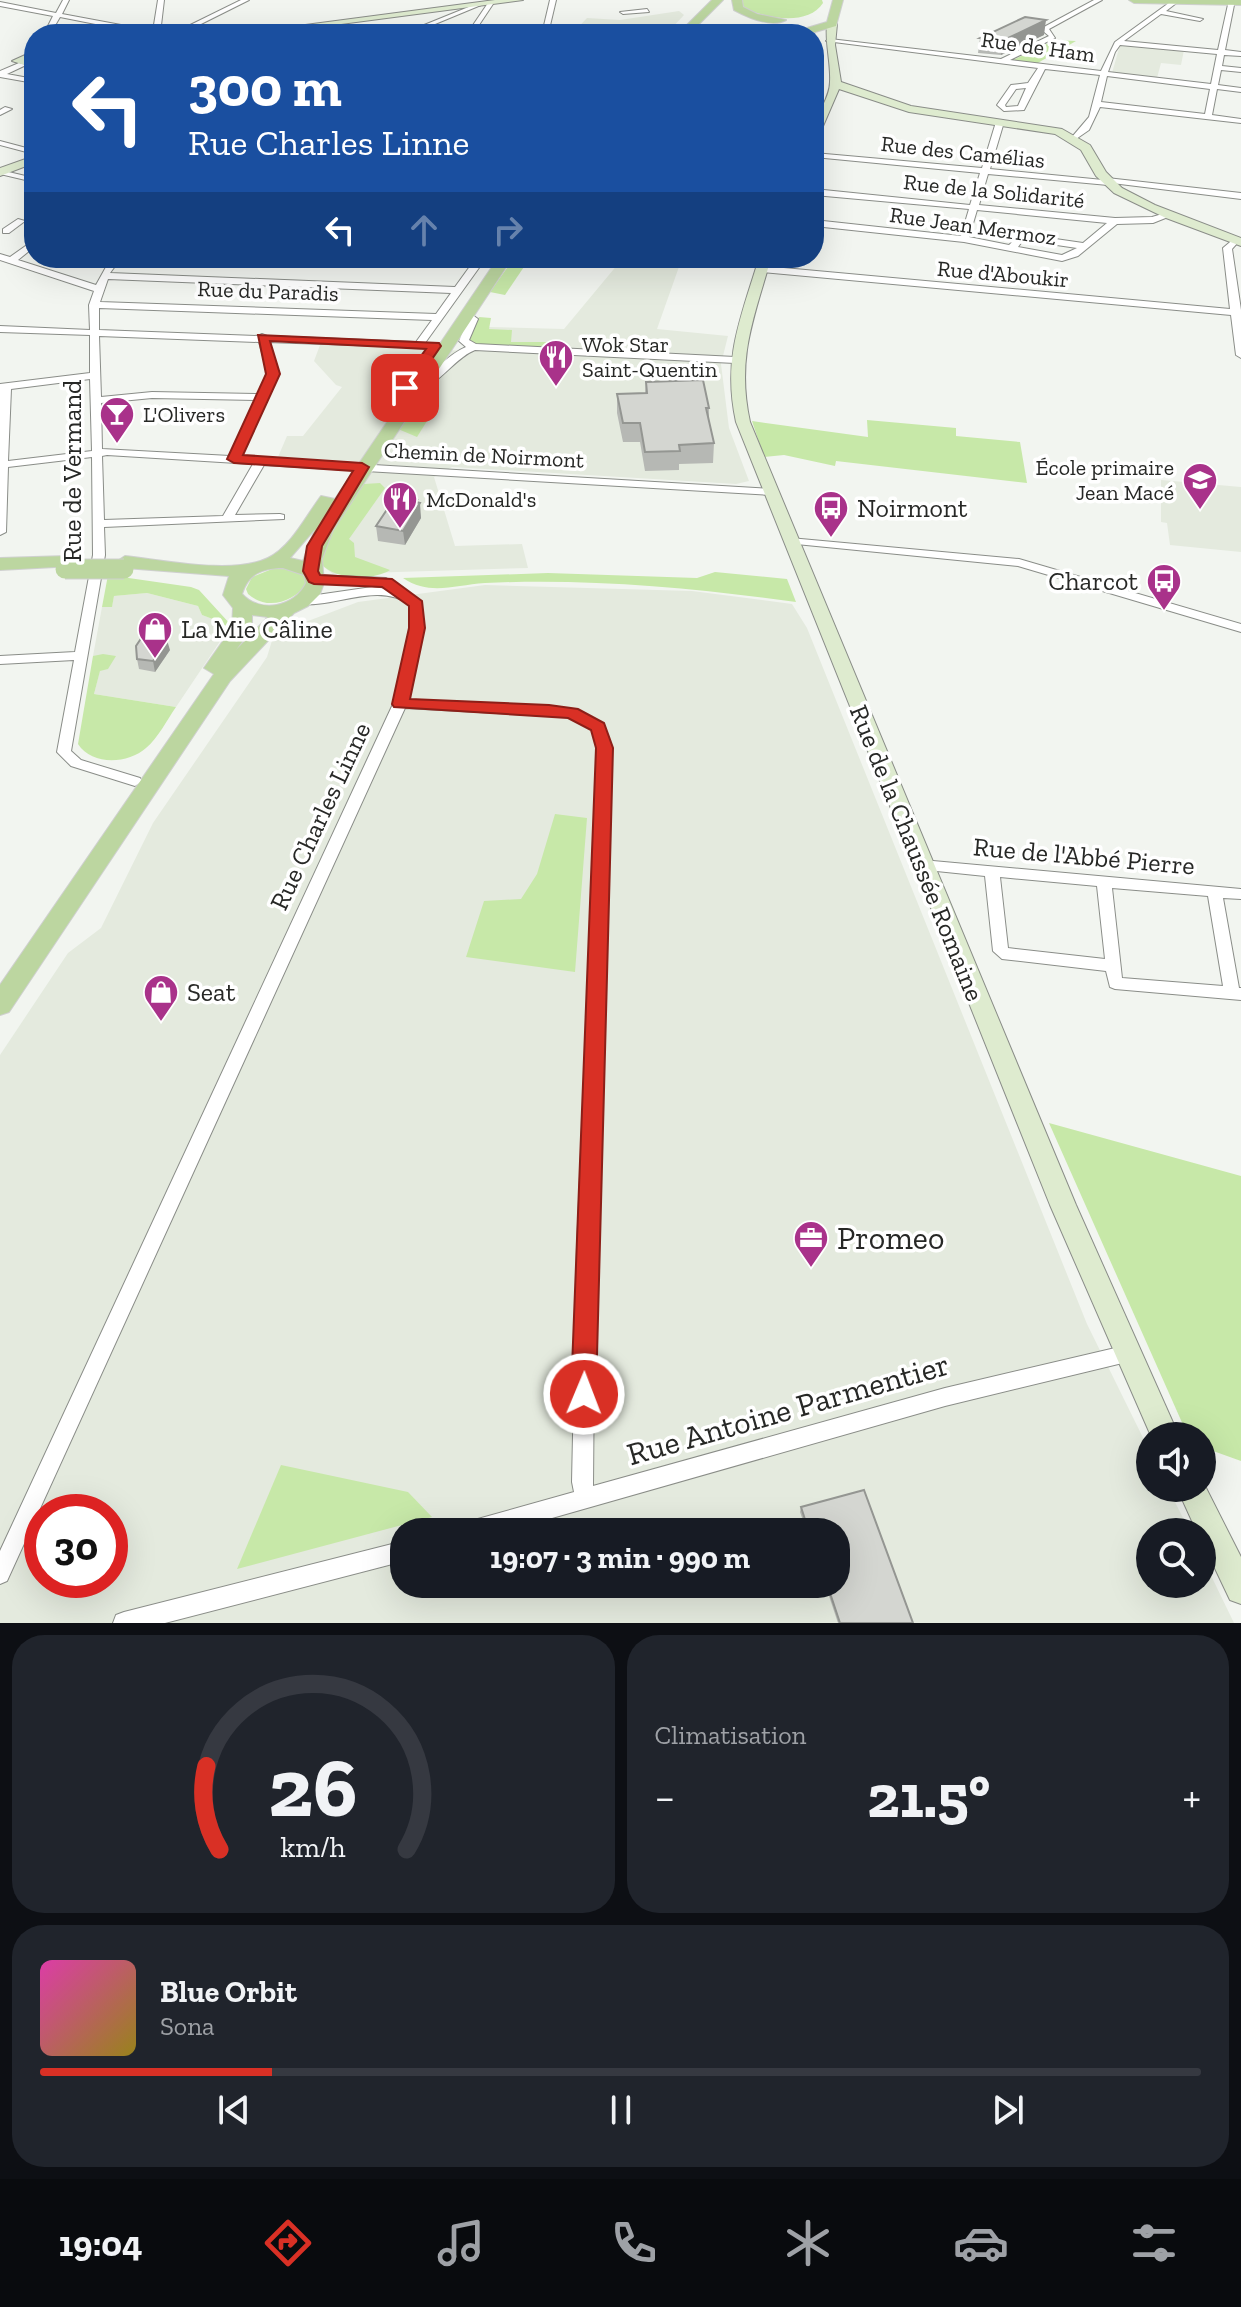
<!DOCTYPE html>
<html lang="fr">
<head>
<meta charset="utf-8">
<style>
  body { margin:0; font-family:"Zilla Slab",serif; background:#20242c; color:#f1f3f6; height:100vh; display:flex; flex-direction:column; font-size:30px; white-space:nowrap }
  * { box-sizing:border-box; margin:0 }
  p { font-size:26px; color:#9ea1a6 }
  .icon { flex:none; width:44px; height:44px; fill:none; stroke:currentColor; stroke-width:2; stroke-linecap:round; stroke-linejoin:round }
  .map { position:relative; height:1623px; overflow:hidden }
  .drawer { display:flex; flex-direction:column; gap:12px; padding:12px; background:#0d0f14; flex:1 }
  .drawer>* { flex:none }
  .banner { position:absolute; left:24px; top:24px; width:800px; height:244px; border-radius:32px; box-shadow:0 8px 32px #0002; background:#1a4fa0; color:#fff; overflow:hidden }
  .controls { position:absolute; left:1136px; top:1422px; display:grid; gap:16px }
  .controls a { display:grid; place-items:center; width:80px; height:80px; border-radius:50%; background:#171b24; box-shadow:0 8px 32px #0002; font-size:40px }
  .speed { position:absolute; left:24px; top:1494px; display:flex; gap:16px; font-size:40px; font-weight:700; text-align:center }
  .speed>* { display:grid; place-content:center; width:104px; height:104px; border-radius:50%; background:#171b24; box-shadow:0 8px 32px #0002; line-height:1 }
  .speed .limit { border:12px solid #d22; background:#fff; color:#111 }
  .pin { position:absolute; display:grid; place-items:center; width:68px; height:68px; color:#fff; margin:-34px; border-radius:16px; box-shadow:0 4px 12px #0006 }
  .me { position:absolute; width:88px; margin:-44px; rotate:1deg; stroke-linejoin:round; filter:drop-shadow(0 0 6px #0008) }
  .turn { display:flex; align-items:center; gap:28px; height:168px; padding:0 32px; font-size:36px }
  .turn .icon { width:104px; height:104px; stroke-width:2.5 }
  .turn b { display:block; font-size:56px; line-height:68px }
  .lanes { display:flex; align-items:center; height:76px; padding:0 32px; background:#0003; justify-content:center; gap:40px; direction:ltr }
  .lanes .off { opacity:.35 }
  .big { font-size:60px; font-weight:700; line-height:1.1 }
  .drawer .tile { flex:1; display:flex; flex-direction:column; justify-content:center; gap:12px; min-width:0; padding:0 28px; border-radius:32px; background:#20242c }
  .drawer .dial { align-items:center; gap:0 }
  .dial svg { height:208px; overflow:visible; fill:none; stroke:#363941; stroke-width:7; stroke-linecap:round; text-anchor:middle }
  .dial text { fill:#f1f3f6; stroke:none }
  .song { display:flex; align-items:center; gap:24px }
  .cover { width:96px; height:96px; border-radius:12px; background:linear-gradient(135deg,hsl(320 70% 55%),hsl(50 70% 35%)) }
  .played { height:8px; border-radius:4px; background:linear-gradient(90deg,#d93025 20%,#363941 20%) }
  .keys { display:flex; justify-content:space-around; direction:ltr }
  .heat { display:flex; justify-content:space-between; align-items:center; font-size:44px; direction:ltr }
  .drawer .tiles { flex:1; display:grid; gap:12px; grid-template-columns:1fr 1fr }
  .tile:last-child { grid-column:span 2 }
  .trip { position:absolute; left:390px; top:1518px; width:460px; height:80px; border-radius:32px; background:#171b24; box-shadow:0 8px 32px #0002; font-weight:700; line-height:80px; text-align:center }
  .dock { display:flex; height:128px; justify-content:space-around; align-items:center; background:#090b0e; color:#9ea1a6 }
  .dock .icon { width:56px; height:56px }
  .dock .selected { color:#d93025 }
  .dock b { font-size:36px; color:#f1f3f6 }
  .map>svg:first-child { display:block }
</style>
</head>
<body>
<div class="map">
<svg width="1241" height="1623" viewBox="0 0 1241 1623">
  <rect width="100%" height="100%" fill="#f2f5f0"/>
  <!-- built -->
  <g fill="#e4eade" fill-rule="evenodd">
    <path d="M679,11L684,15L666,34H572L587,18L620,20Z"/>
    <path d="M1120,45L1184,50L1181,65L1161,63L1157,78L1112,73Z"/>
    <path d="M623,258L680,264L657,329L728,336L721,364L729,428L749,481L736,484L452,467L434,477L455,546L522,544L528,568L333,574L320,564L317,550L373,462L278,457L287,436H303L342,387L336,385L314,361L320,345L470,351L489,327L564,329Z"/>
    <path d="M1161,480L1241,487V552L1170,545L1167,523L1161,522Z"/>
    <path d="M485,585L692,591L792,604L807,628L1087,1324L1150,1452V1488H1168L1190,1532H1150V1584H1202V1557L1234,1623H0V1055L68,953L101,928L153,823L267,657L274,634L358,602ZM42,1512H110V1580H42ZM404,1532H836V1584H404Z"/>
    <path d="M147,593L198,606L202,615L219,621L217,626L231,625L176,707L94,694L100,670L115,657L93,656L102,607L112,606L114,596Z"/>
  </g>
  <!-- green -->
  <g fill="#c7e8a8">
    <path d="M741,0H822L823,3C808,27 763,18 742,7Z"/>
    <path d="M1055,40L1076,41L1036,64L1013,60Z"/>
    <path d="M514,258H530L505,295L490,292Z"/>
    <path d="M479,317L491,318L489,329L512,330L511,342H566L559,347L475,344L469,341Z"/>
    <path d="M417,403L437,405L417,437L398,429Z"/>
    <path d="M867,420L956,428V436L1020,442L1027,483L836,461L835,466L784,455L764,457L752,421L868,437Z"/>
    <path d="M380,483L385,488L349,539L354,543L355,557L390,570C374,581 332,580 321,563L324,539L364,484Z"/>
    <path d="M277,567C290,568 306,570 307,584C293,602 267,611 248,594L246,589L252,577Z"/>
    <path d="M715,572L787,579L796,602C695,588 588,578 485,583C454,585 430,596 403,578L548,573L697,578Z"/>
    <path d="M108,575L191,587L199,590L231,625L217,626L218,621L202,615L198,606L147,593L114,596L112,607H102Z"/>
    <path d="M103,654L116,656L108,669L100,671L94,694L176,707C167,720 158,738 146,748C128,764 92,766 78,744L93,656Z"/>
    <path d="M555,814L587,818L575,972L466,957L484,901L521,899L537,874Z"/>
    <path d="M1049,1123L1241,1176V1461L1202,1447V1436H1188Z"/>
    <path d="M281,1465L408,1492L432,1517L237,1569Z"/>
  </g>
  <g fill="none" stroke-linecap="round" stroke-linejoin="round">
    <!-- street casing -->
    <g stroke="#8a8d88" stroke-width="2">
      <g id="street">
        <path d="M63,0H69L62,14L153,31L158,0H164L160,34H146L60,17L50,34H44L53,16L0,6V2L56,13Z"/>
        <path d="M241,0H249L181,34H172Z"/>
        <path d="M550,0H556L548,34H542Z"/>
        <path d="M1094,0H1102L1049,29L1055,38L1010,60L1101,71L1115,42L1173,0L1179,1L1166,11L1203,19L1200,21L1161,14L1124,41L1218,50L1229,0H1235L1225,50L1241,52V56L1224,55L1222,66L1241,68V72L1221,70L1218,85L1241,88V92L1217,89L1212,115L1241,119V123L1100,107L1089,130L1076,139L1072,137L1089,117L1100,75L1045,69L1024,110L1004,111L997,105L1011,85L1028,83L1038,68L826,41L830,39L1001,59L1049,36L1043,31L1025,28V26L1044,27ZM1120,45L1217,54L1211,84L1108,72L1115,52ZM1107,76L1210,89L1205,114L1101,102ZM1026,88L1018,106L1006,107L1005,105L1016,89Z"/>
        <path d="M488,3L493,4L473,34H467Z"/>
        <path d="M476,4L481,5L411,34H402Z"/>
        <path d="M647,9L649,12L623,14L620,12Z"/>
        <path d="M19,63L26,65L7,74L34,79V83L0,77V71Z"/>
        <path d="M5,107L12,109L0,115V110Z"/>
        <path d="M1000,120L1004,122L990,169L1103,180L1107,178L1241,193V199L1112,183L1108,185L988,174L979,205L1115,218L1152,217L1169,212L1173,215L1153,223L1117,224L1078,256L1062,261L964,242L814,226V220L961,236L969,209L814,195V189L970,205L980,173L814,157V153L982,168L996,122ZM977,210L1107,223L1083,243L1021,234L1009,245L969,237ZM1023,240L1077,248L1062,255L1018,247Z"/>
        <path d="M0,141L34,150V154L0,145Z"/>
        <path d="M0,170L34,178V182L0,174Z"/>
        <path d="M18,219L25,221L9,233H3V229Z"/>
        <path d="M1236,237L1240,240L1232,249L1241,310V358L1236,355L1231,315L762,272L757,269L762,266L1230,309L1223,248Z"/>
        <path d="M34,240V247L18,260L96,285L111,258H121L110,273L455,287L476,258H486L425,343L438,344V348L268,342L278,374L240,457L771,489L777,492L771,495L264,465L235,515L280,514L284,515V519L104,527L105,555L71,751L81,760L140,778L142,781L135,786L71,766L57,752L74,660L0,664V656L75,652L93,555L92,457L8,467L6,532L0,535V384L90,373V335L0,332V326L90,330L89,305L94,291L0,260V254L10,257ZM108,279L451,293L436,314L100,302ZM99,308L432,320L416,342L267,336L262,334L258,336L99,330ZM99,336L259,342L268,374L259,394L152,392L101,397ZM90,379L92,451L8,461L11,389ZM152,398L256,400L230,456L102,449L101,403ZM107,455L253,464L223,516L104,520L102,456Z"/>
        <path d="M467,311L478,319L469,340L476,344L735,357L740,360L735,363L475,350C452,359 436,391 411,391V387C432,376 445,356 466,347L459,341L468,320L462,314Z"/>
        <path d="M790,538L1019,559L1241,624V632L1018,566L786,543V539Z"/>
        <path d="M314,575L386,578L421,601L423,628L407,700L549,706L577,710L603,724L612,748L595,1248L593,1486L945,1388L1128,1345L1135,1348L1137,1354L1135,1360L945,1406L503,1532H457L460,1525L467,1522L574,1492L572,1482L577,1248L598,748L592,729L569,717L405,708L7,1581L0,1584V1551L393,704L411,628V605C377,581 336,608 299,604L297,601L299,598L303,597L372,587L388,589L383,585L310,582L308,579Z"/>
        <path d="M922,860L1241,889V899L1223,898L1239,988H1241V1000L1115,989L1110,987L1106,971L1002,959L993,951L985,876L917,869L915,865L917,861ZM1000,877L1097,886L1105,959L1008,948ZM1112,888L1208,896L1223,986L1122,978Z"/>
        <path d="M404,1541V1561L165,1623H113L116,1615L124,1612Z"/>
      </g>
    </g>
    <!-- secondary casing -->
    <g stroke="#8a8d88" stroke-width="2">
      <g id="secondary">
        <path d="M495,0H523L265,34H236Z"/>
        <path d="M832,21L837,24L835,45L841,82L911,106L1062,129L1090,145L1106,172L1122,188L1155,205L1241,238V246L1166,218L1114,193L1096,176L1081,150L1055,134L909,112L839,89L820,133L814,136C814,114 830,100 830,82C831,62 825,44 827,24Z"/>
        <path d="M34,51V58L27,60L34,62V68L12,61Z"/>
        <path d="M34,156V163L0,176V168Z"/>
        <path d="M759,258H771C754,318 736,358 750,422L1076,1205L1179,1436H1151L1050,1205L736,422C722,358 741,318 759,258Z"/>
        <path d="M1202,1480L1241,1557V1604L1230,1600L1202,1541V1532H1197L1177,1488H1202Z"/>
      </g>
    </g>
    <!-- primary casing -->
    <g stroke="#cfd0cf" stroke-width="2">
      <g id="primary">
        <path d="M712,0H723L689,34H678Z"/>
        <path d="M732,0H742L743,7L757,14L786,20C771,28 749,18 734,10Z"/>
        <path d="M833,0H843L836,26L808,34H726L731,31L807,28L827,22Z"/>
        <path d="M1129,0H1241V5L1134,3Z"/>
        <path d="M498,258H512L333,530L322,559L324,583L320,594L308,606L294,613L230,681L9,1012L0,1015V985L214,674L204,668L232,628L233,608L223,595L229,576L125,568L116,562L125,556C164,560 233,575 268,558C291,547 306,516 321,496L335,499ZM315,529L303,561L290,558ZM283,568L304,575L306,583C295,607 260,614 242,594C248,574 262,568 283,568ZM252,615L268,617L236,650L252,628Z"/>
        <path d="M67,556L74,558V566L0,570V558Z"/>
      </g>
    </g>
    <!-- street -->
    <use href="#street" fill="#fff" fill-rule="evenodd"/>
    <!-- secondary -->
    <use href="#secondary" fill="#deebcf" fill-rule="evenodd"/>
    <!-- primary -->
    <use href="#primary" fill="#bcd6a0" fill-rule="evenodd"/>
    <!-- primary-bridge casing -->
    <g stroke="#cfd0cf" stroke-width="21" stroke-linecap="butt">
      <path id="primary-bridge" d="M65,569H124"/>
    </g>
    <!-- primary-bridge -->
    <use href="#primary-bridge" stroke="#bcd6a0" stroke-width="19"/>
  </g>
  <!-- wall -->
  <g fill="#b6b8b4">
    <path d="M1044,35L1001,55L978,53L980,38Z"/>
    <path d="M646,382L709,408V421L714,443L713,463L679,464V470L645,471L640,442H623L617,413V394L645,393Z"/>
    <path d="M418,503L421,518L405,545L378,541L376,526Z"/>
    <path d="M170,650L155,672L139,669L137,659Z"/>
    <path d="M864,1490L913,1623H838L825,1584H836V1532H807L800,1512L801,1507Z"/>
  </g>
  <!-- shaded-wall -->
  <g fill="#949692">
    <path d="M1046,20L1044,35L1001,55L1004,40Z"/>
    <path d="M417,500L418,506L420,503L421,518L405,545L403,531Z"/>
    <path d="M167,640L170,650L155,672L153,661Z"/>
  </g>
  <!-- building -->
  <g fill="#d4d6d1" stroke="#949692" stroke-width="2">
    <path d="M1025,17L1046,20L1004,40L980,38Z"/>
    <path d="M703,380L709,408H706L714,443L679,445L680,451L645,452L640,423H623L617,394L647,393L646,382Z"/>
    <path d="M394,499L417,500L416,502L420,503L403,531L376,526Z"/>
    <path d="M142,637L167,640L153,661L137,659L136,646Z"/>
    <path d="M864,1490L913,1623H840L827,1584H836V1532H809L801,1507Z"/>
  </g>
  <!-- route -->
  <path fill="#d93025" stroke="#8d1f18" stroke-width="2" d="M258,335L439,343L441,346L410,391L405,392L398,388L426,349L270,341L280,374L243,455L362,463L369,467L322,546L318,571L320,575L392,579L422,601L425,628L410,699L549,705L578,709L604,723L613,748L596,1394L592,1403L584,1406L575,1403L571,1394L596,748L591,730L568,718L394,707L392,704L409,628V606L382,587L314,584L309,582L303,571L307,546L353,471L234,463L227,459L266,374Z"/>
  <!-- icons -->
  <defs>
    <g id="restaurant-pin" transform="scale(1.8)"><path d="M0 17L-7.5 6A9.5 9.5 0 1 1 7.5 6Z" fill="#a9328a" stroke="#fff"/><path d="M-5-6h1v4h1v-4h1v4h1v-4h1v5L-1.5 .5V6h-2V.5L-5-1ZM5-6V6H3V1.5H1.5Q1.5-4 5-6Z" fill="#fff"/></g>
    <g id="bar-pin" transform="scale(1.8)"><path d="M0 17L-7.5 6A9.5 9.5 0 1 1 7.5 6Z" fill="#a9328a" stroke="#fff"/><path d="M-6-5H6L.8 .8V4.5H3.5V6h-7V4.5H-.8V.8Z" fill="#fff"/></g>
    <g id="school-pin" transform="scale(1.8)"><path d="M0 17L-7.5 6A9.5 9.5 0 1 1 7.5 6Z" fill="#a9328a" stroke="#fff"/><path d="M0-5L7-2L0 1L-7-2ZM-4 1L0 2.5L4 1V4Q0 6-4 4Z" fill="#fff"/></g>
    <g id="bus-pin" transform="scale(1.8)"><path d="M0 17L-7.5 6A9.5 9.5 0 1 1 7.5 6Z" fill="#a9328a" stroke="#fff"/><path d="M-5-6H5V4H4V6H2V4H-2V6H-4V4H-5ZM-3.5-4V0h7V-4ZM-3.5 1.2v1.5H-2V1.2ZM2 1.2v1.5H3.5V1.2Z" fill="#fff"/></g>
    <g id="shop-pin" transform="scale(1.8)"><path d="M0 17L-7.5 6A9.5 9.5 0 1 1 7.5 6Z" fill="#a9328a" stroke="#fff"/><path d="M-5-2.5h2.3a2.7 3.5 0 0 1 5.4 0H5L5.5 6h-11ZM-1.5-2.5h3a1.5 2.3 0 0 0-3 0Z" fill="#fff"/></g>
    <g id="office-pin" transform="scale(1.8)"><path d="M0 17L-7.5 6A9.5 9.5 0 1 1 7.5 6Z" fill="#a9328a" stroke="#fff"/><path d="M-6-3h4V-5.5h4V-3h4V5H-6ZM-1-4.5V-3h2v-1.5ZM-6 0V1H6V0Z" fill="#fff"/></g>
  </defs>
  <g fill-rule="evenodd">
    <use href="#restaurant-pin" x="556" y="357"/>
    <use href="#bar-pin" x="117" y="414"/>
    <use href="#school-pin" x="1200" y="480"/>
    <use href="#restaurant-pin" x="400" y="499"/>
    <use href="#bus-pin" x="831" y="508"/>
    <use href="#bus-pin" x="1164" y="581"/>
    <use href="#shop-pin" x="155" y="629"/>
    <use href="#shop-pin" x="161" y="992"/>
    <use href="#office-pin" x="811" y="1238"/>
  </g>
  <g text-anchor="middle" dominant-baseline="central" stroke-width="7" stroke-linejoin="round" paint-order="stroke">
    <!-- far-street labels -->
    <g font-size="22" fill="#272826" stroke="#fff">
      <text transform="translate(1038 47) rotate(8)">Rue de Ham</text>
      <text transform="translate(963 152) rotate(6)">Rue des Camélias</text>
      <text transform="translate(994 191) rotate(6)">Rue de la Solidarité</text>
      <text transform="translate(973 226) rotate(8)">Rue Jean Mermoz</text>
      <text transform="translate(1003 274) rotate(5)">Rue d'Aboukir</text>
      <text transform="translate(268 291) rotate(2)">Rue du Paradis</text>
      <text transform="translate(484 455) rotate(3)">Chemin de Noirmont</text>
    </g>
    <!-- far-poi labels -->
    <g font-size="22" fill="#272826" stroke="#fff" text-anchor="start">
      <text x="582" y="344">Wok Star<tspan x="582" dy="25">Saint-Quentin</tspan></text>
      <text x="143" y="414">L'Olivers</text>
      <text x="1174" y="467" text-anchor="end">École primaire<tspan x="1174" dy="25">Jean Macé</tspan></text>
      <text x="426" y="499">McDonald's</text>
    </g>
    <!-- street labels -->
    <g font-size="26" fill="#272826" stroke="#fff">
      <text transform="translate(72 471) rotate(-90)">Rue de Vermand</text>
      <text transform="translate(320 816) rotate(-65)">Rue Charles Linne</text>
      <text transform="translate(917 853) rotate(68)">Rue de la Chaussée Romaine</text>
      <text transform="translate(1084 856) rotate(5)">Rue de l'Abbé Pierre</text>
    </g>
    <!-- poi labels -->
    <g font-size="26" fill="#272826" stroke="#fff" text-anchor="start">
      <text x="857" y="508">Noirmont</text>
      <text x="1138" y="581" text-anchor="end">Charcot</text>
      <text x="181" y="629">La Mie Câline</text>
      <text x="187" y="992">Seat</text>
    </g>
    <!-- near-poi labels -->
    <g font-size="32" fill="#272826" stroke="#fff" text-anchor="start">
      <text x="837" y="1238">Promeo</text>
    </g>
    <!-- near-street labels -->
    <g font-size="32" fill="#272826" stroke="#fff">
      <text transform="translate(788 1409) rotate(-16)">Rue Antoine Parmentier</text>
    </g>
  </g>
</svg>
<div class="controls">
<a><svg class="icon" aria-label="sound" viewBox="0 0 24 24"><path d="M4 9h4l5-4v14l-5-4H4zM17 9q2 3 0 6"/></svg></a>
<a><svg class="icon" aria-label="search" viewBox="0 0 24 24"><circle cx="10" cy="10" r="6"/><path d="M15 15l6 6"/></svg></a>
</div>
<div class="speed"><div class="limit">30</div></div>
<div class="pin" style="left:405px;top:388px;background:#d93025"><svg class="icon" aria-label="arrive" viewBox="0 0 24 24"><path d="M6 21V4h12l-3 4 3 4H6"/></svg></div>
<svg class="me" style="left:584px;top:1394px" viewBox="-20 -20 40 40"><circle r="17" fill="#d93025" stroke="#fff" stroke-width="3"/><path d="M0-11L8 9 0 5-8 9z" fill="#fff"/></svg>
<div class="trip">19:07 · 3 min · 990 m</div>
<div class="banner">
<div class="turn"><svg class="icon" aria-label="left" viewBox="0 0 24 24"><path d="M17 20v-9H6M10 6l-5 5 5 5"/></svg><div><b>300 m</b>Rue Charles Linne</div></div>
<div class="lanes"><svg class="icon" aria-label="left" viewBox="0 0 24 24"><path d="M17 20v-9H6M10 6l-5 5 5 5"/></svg><svg class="icon off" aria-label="ahead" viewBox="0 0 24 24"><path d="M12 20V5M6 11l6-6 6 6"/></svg><svg class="icon off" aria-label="right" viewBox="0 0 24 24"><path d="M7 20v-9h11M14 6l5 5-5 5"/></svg></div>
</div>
</div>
<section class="drawer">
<div class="tiles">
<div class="tile dial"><svg viewBox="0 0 100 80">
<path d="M14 69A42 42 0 1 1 86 69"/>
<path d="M14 69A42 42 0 0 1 9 37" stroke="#d93025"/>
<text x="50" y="56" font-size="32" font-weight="700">26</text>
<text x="50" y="72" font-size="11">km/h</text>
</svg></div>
<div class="tile"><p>Climatisation</p>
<div class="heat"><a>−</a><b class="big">21.5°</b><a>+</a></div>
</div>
<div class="tile">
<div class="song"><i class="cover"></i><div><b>Blue Orbit</b><p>Sona</p></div></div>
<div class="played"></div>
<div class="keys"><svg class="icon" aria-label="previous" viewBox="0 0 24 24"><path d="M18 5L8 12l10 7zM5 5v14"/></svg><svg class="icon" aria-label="pause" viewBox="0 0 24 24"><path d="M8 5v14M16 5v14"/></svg><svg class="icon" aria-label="next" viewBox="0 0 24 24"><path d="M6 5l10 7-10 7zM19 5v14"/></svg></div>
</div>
</div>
</section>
<nav class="dock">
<b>19:04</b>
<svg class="icon selected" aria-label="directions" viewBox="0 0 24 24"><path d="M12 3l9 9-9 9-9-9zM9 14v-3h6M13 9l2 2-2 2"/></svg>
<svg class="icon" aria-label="music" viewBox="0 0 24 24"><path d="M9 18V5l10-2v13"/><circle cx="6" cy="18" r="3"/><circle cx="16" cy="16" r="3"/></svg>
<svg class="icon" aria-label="phone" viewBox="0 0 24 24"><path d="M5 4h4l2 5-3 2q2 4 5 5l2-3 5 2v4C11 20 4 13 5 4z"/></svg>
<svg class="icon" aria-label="climate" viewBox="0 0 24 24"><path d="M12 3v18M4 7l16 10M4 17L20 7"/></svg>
<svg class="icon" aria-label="car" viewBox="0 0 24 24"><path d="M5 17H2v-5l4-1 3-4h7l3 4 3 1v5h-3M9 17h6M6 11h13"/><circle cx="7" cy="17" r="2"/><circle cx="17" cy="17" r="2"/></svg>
<svg class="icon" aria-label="filters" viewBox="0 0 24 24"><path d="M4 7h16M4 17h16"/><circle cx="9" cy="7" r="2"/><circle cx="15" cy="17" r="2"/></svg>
</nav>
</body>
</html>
